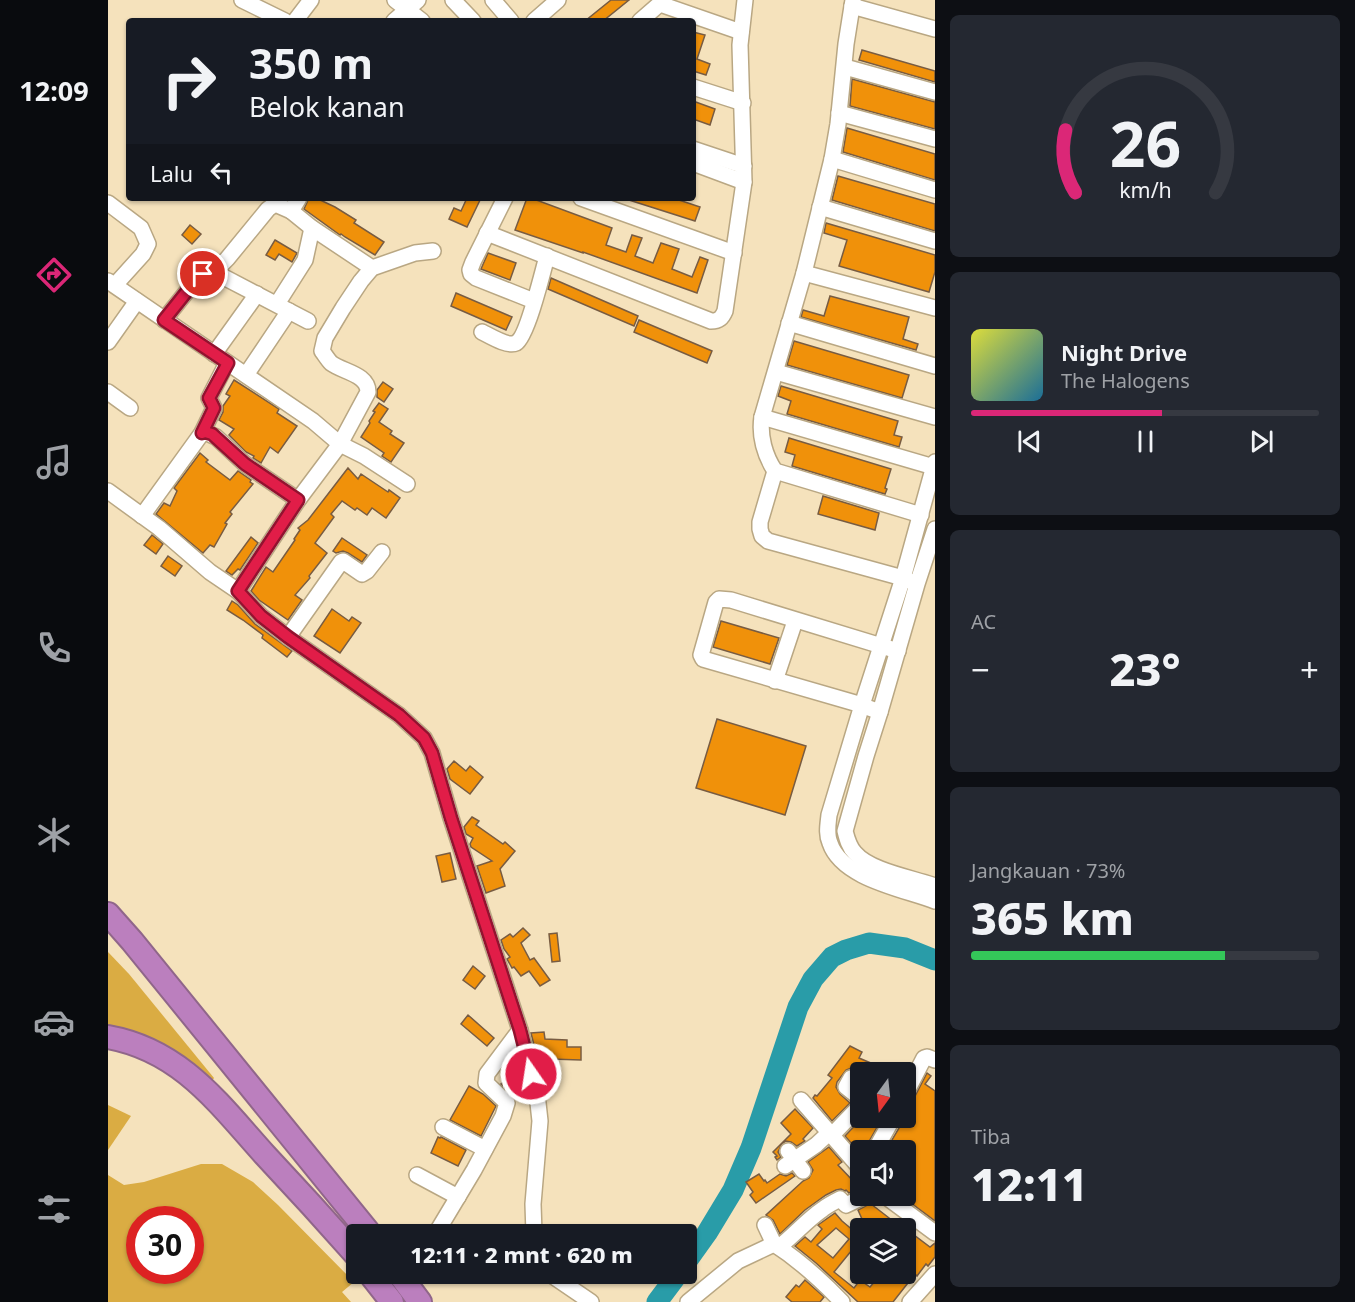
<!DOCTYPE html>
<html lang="id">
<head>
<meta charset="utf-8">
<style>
  body { margin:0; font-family:"Noto Sans",sans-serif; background:#242831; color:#f1f3f6; height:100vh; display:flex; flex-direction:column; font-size:22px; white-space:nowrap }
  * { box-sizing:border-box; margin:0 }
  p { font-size:20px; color:#9ea1a6 }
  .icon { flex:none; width:33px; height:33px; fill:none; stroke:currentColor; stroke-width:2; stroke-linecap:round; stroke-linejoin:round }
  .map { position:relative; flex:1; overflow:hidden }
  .drawer { display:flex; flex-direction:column; gap:15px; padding:15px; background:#0d0f14; width:420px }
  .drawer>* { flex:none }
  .top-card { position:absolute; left:18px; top:18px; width:570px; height:183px; border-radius:6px; box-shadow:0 2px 4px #0004; background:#171b24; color:#f1f3f6; overflow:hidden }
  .needle { width:39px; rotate:195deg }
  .buttons { position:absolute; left:742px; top:1062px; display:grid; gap:12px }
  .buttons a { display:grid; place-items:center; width:66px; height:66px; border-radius:6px; background:#171b24; box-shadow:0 2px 4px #0004; font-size:30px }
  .speed { position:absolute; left:18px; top:1206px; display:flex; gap:12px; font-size:30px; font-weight:700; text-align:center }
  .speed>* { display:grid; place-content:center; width:78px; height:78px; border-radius:50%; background:#171b24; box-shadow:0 2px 4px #0004; line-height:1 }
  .speed .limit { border:9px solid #d22; background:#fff; color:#111 }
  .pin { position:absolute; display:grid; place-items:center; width:51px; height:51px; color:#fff; margin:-26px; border:3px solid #fff; border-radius:50%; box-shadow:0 2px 6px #0007 }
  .me { position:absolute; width:66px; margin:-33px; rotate:347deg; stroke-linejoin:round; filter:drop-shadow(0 0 4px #0008) }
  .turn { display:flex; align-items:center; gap:21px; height:126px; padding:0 24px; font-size:27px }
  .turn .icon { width:78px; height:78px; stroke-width:2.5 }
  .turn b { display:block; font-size:42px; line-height:51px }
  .then { display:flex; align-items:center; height:57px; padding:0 24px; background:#0003; gap:12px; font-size:22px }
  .big { font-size:45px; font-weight:800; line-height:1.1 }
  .drawer .tile { flex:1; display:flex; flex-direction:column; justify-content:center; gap:9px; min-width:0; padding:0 21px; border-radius:9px; background:#242831 }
  .drawer .dial { align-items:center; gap:0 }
  .dial svg { height:156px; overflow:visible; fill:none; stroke:#363941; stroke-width:7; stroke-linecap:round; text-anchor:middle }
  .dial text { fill:#f1f3f6; stroke:none }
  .song { display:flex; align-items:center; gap:18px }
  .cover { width:72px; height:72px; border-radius:9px; background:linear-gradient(135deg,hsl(60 70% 55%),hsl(200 70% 35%)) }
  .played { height:6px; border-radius:3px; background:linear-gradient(90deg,#db2777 55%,#363941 55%) }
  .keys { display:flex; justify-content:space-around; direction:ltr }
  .heat { display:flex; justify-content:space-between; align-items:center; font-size:33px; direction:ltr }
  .charge { height:9px; border-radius:4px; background:linear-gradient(90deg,#34c759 73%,#363941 0) }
  .trip { position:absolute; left:238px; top:1224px; width:351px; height:60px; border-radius:6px; background:#171b24; box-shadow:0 2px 4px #0004; font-weight:800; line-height:60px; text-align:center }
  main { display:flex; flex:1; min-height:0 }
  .menu { display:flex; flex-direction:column; width:108px; justify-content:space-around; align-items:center; background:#090b0e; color:#9ea1a6 }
  .menu .icon { width:42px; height:42px }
  .menu .on { color:#db2777 }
  .menu b { font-size:27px; color:#f1f3f6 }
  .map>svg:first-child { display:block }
</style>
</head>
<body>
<main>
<nav class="menu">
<b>12:09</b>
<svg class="icon on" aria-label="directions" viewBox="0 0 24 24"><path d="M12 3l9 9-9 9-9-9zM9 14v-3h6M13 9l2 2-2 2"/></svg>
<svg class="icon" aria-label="music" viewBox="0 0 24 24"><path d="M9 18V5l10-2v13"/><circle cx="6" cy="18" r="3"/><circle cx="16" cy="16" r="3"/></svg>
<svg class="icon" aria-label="phone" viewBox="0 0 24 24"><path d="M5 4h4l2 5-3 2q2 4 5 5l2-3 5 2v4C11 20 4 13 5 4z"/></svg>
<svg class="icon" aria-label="climate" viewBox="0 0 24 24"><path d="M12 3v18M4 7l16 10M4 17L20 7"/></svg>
<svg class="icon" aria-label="car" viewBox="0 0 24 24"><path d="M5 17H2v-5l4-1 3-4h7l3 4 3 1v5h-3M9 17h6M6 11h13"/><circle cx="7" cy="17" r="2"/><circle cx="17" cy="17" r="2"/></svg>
<svg class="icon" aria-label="filters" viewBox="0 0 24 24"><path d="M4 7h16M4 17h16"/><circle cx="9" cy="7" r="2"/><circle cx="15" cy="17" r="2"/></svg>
</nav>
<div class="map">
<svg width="827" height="1302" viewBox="0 0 827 1302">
  <rect width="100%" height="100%" fill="#f5e2bc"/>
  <!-- green -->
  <g fill="#daac43" fill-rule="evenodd">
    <path d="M0,952L21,974L106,1078L104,1081L0,1027Z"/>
    <path d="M0,1105L23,1116L0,1150Z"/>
    <path d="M93,1164H114L145,1182L170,1205L246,1282L234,1292L243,1302H0V1175L16,1185L36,1182ZM32,1220H82V1270H32Z"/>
  </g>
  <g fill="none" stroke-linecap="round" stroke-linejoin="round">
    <!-- river -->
    <g stroke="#299ca8" stroke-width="21">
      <path d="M579,1261L599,1233L625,1190L643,1148L690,1007L705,979L724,957L738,950L761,943L797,948L827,960"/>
      <path d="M549,1302L570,1274"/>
    </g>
  </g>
  <!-- building -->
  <g fill="#f0910a" stroke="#785c42" stroke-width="1.5" fill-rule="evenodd">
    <path d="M503,0H521L495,21H477Z"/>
    <path d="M585,32L597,35L589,59L602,64L598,75L585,71Z"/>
    <path d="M754,50L827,71V82L751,60Z"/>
    <path d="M744,79L827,102V129L742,106Z"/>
    <path d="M585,101L607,109L602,125L585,119Z"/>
    <path d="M739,128L827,154V180L735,152Z"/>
    <path d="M730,176L827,204V231L724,200Z"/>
    <path d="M201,198H208L227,207L248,220L246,223L276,242L267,255L237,237L233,234L232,235L196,209Z"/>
    <path d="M359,198H373L359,227L341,219L346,208L353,211Z"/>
    <path d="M419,198H423L504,228L498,245L518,252L524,235L534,238L527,256L545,263L553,243L571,249L564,269L584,277L592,257L600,260L589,293L475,252V253L407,230Z"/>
    <path d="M522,198H565L592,207L587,221L521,200Z"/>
    <path d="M718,223L827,255V272L821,292L731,266L739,240L716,233Z"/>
    <path d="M82,225L93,234L84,244L74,235Z"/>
    <path d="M167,240L189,253L184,262L171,254L167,260L158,255Z"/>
    <path d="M380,253L408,263L402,280L373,269Z"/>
    <path d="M443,278L530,316L526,326L440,289Z"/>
    <path d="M348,293L404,317L398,330L343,306Z"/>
    <path d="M722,296L801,317L795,339L810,344L808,350L693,317L695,310L716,316Z"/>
    <path d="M531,320L604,351L599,363L526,332Z"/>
    <path d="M686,341L801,375L794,398L679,365Z"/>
    <path d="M126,380L171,409L169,413L189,426L170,453L162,447L153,463L145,458L146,456L138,452L121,435L126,429L111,420L115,412V406L122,396L118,394Z"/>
    <path d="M275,382L285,389L276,402L269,397V390Z"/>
    <path d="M673,386L790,421L786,435L794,437L791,447L679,414L683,401L670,396Z"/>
    <path d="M271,403L280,409L271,422L284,431L282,434L296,443L283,462L274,456L276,453L253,437L262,423L261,421L267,412L265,411Z"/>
    <path d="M681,438L783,469L777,488L779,489L777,494L684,466L687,455L677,452Z"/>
    <path d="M92,453L100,460L98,462L122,480L130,471L143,480L142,482L145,484L122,512L124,514L117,523L119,524L106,547L102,545L95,553L48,514L56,503L62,506L69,491L66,488Z"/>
    <path d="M240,468L250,479L253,474L280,492L281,490L292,498L278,518L264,508L259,515L249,508L247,510L234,501L223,514L226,517L207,543L219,553L201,576L202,578L187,595L194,600L180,620L151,600L143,591L158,567L165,572L187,540L186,539L192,530L190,528L200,520Z"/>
    <path d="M715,496L771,513L767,530L710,514Z"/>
    <path d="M44,535L55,544L48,554L36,545Z"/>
    <path d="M143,537L150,543L132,570L130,569L124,575L118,571Z"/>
    <path d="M234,538L259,555L254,562L240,553L235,551L228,553L225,551Z"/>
    <path d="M60,556L74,566L67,576L53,566Z"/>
    <path d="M124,601L130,605L147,624L184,651L179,657L154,638L155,635L135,620L119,610Z"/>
    <path d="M224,609L241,621L244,617L253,623L232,653L206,636Z"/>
    <path d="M613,621L671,638L662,664L605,647Z"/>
    <path d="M609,719L698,746L677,815L588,788Z"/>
    <path d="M346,761L358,771L362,766L375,777L362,794L342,779L339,769Z"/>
    <path d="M364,817L371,821L368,825L395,844L397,842L407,851L392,869L397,886L378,893L369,866L384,861L363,847L362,844L365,838L358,834L356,827Z"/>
    <path d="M342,853L348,879L334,882L328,856Z"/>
    <path d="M415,928L422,935L413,943L422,960L426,958L442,980L432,986L421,971L413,976L406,967L404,968L399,959L402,957L396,949L393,940L402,934L405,937Z"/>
    <path d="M449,933L452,961L444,962L441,934Z"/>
    <path d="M365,966L377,976L367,989L355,980Z"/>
    <path d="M360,1015L386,1038L379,1046L353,1024Z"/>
    <path d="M436,1032L437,1039L459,1040V1047H473V1060L442,1059L443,1073H433L423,1033Z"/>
    <path d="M742,1046L754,1052L751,1058L784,1072H753V1087L751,1085L753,1078L751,1073L743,1068L738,1070L729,1082L728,1087L732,1094L742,1103L724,1121L705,1098L707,1095L709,1096L724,1078L720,1075Z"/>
    <path d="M409,1070L413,1075L416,1087L406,1096L393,1084Z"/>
    <path d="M819,1073L823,1076L817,1084L827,1091V1221L795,1197L798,1196L805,1184L798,1178V1150H778L794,1123L795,1118H798V1103L803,1101L806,1098Z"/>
    <path d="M361,1086L375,1094L388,1106L373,1136L342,1120Z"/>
    <path d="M687,1109L705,1128L695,1139L697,1141L689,1146L683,1142L678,1141L674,1144L670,1152L673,1157L669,1160L667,1157L669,1156L665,1152L683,1134L673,1123Z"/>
    <path d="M754,1118H772L770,1121L772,1122L759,1145L757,1150H753V1154L737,1136Z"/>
    <path d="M330,1137L332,1138L333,1137L358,1150L350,1166L323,1153Z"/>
    <path d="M721,1147L734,1162L730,1165L748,1184L753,1181V1187L741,1193L738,1190L737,1191L733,1189L728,1190L718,1195L697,1210L672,1234L665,1220L658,1215L695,1181L701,1178L705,1170L700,1162Z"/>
    <path d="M684,1173L687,1176L648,1203L642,1195L645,1192L638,1182L651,1174L656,1181L657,1180L659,1183L672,1174L678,1176Z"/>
    <path d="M763,1203V1204L794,1228H758L750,1210Z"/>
    <path d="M727,1213L734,1221L753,1237V1239L726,1272L746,1288L752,1280L762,1287L773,1274H798V1229L822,1247L827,1243V1257L820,1266L818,1264L809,1276L807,1274L785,1302H750L708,1263L687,1246L697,1237L703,1242L714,1229L710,1225ZM728,1228L741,1239L725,1258L709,1245Z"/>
    <path d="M697,1280L716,1297L712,1302H684L678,1297L688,1285L691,1287Z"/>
  </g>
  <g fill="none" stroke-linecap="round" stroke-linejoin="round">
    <!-- minor casing -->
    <g stroke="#b9a783" stroke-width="18">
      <g id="minor">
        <path d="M134,0L177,21"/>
        <path d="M287,0L314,21"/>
        <path d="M345,0L365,21"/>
        <path d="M385,0L403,21"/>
        <path d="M745,0L738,44L730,124L724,159L696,273L654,417C651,436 657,456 667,471L813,515"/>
        <path d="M552,4L633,32"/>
        <path d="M744,6L827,29"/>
        <path d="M187,21L203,0"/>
        <path d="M286,21L310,0"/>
        <path d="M426,21L450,0"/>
        <path d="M532,21L556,0"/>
        <path d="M737,67L827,92"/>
        <path d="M585,87L635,103"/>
        <path d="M731,113L827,139"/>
        <path d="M585,149L636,166"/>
        <path d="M724,159L827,190"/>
        <path d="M585,163L636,182"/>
        <path d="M397,198L365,262L362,270L363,274L368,278L426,301"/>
        <path d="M473,198L626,253"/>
        <path d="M0,203L33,228L40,244L35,254L7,285"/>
        <path d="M712,207L827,241"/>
        <path d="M183,211L191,198"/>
        <path d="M379,233L603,321C611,321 614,318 617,311L636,182L632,45L637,0"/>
        <path d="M106,272L200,321"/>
        <path d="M696,273L827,308"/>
        <path d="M0,281L205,421L232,444L190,500L130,591"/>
        <path d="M169,304L197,260L204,228"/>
        <path d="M56,320L88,280L95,275L106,272L119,259L160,209L167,204L183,211L204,228L264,268"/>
        <path d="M681,323L827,366"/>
        <path d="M374,332C382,336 400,347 408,343C419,337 435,271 439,256"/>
        <path d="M0,342L29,301"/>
        <path d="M106,354L149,294"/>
        <path d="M668,372L827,417"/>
        <path d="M138,375L181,311"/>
        <path d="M0,392L22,408"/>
        <path d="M654,417L826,467"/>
        <path d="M94,433L106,408L101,398L119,363"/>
        <path d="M827,462L795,578L754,705L721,815C720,825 718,834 722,843C734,879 796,889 827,901"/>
        <path d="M667,471L652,522V529L654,536L660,541L795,578L804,582"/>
        <path d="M299,484L256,456L232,444L260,392C260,374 235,372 223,363C220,360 217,355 214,351L217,338L235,308L253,281L264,268L307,253L325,251"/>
        <path d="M0,491L51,528L102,572L130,591L153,616L180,637L291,715L316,738L324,753L343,818L412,1030L430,1103L432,1121L425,1204L426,1234"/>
        <path d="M34,516L94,433L97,432L108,437L137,464L190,500"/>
        <path d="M827,529L809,584L772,712L758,756L737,831C739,839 741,847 747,853C762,871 805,878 827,886"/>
        <path d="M180,637L233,562L235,561L254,574L259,571L274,552"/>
        <path d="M667,681L687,621"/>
        <path d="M772,712L747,703L595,659L593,655L608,602L611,599L623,600L790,651"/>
        <path d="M743,1078L738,1087L753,1099"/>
        <path d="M798,1093L816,1058L819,1057L827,1060"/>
        <path d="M693,1100L753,1169"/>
        <path d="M335,1127L377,1149"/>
        <path d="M724,1135L753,1105"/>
        <path d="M767,1150L785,1118"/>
        <path d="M680,1151L695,1171"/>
        <path d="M677,1166L708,1145L722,1132"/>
        <path d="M309,1175L350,1197"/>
        <path d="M777,1196L827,1233"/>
        <path d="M657,1225L666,1244"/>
        <path d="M330,1230L366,1170L395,1116L399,1103L378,1083L379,1074L412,1030"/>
        <path d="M671,1247C686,1235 699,1220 715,1209C720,1205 726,1202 732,1199L738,1205L757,1196"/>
        <path d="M442,1274L483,1302"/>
        <path d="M580,1302L630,1261L666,1244C691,1260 713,1280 734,1302"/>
        <path d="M802,1302L827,1274"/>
      </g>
    </g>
    <!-- highway casing -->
    <g stroke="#90668a" stroke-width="26">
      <g id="highway">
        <path d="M0,914L24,941L262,1234"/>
        <path d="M0,1037C73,1050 111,1104 157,1155C188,1188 219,1222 249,1256"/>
        <path d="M262,1274L284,1302"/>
        <path d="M291,1274L312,1302"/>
      </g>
    </g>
    <!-- minor -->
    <use href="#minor" stroke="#fff" stroke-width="15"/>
    <!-- highway -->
    <use href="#highway" stroke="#bb7fbe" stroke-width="22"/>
  </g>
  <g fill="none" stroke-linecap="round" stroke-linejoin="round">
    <!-- route casing -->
    <g stroke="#92132f" stroke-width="15">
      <path id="route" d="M95,274L88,280L56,320L120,363L101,398L106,408L94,433L97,432L104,434L137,464L190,500L130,591L153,616L180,637L291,715L316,738L324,753L343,818L412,1030L423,1074"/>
    </g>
    <!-- route -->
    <use href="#route" stroke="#e11d48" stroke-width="10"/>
  </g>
</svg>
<div class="buttons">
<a><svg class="needle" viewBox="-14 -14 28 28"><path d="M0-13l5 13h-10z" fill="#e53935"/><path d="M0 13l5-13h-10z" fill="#9ea1a6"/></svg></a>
<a><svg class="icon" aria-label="sound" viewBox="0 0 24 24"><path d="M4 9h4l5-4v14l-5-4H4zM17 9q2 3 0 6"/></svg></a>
<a><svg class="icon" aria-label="layers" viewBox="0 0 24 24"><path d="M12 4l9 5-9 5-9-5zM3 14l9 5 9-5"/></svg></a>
</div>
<div class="speed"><div class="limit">30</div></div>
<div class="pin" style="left:95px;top:274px;background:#d93025"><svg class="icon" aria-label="arrive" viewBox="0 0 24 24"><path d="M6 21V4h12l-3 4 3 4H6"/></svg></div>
<svg class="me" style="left:423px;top:1074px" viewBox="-20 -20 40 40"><circle r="17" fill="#e11d48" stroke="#fff" stroke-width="3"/><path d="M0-11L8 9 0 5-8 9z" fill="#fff"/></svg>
<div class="trip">12:11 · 2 mnt · 620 m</div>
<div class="top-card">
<div class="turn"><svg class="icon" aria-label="right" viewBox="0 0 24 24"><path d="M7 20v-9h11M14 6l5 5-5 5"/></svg><div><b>350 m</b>Belok kanan</div></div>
<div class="then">Lalu<svg class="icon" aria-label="left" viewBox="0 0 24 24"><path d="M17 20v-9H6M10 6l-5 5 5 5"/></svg></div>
</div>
</div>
<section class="drawer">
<div class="tile dial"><svg viewBox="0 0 100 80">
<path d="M14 69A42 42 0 1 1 86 69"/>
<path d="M14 69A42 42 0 0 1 9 37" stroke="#db2777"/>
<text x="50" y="56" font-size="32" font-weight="700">26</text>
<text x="50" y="72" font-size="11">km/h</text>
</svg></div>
<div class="tile">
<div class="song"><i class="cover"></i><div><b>Night Drive</b><p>The Halogens</p></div></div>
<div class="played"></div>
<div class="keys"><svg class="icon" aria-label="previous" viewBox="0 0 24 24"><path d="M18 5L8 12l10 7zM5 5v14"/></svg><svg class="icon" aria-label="pause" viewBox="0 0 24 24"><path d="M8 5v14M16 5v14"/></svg><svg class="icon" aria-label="next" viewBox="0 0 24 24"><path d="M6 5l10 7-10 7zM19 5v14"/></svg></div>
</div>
<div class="tile"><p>AC</p>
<div class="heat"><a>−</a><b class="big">23°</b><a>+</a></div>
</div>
<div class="tile"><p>Jangkauan · 73%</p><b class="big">365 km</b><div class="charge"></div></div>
<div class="tile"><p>Tiba</p><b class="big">12:11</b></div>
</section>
</main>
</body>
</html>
